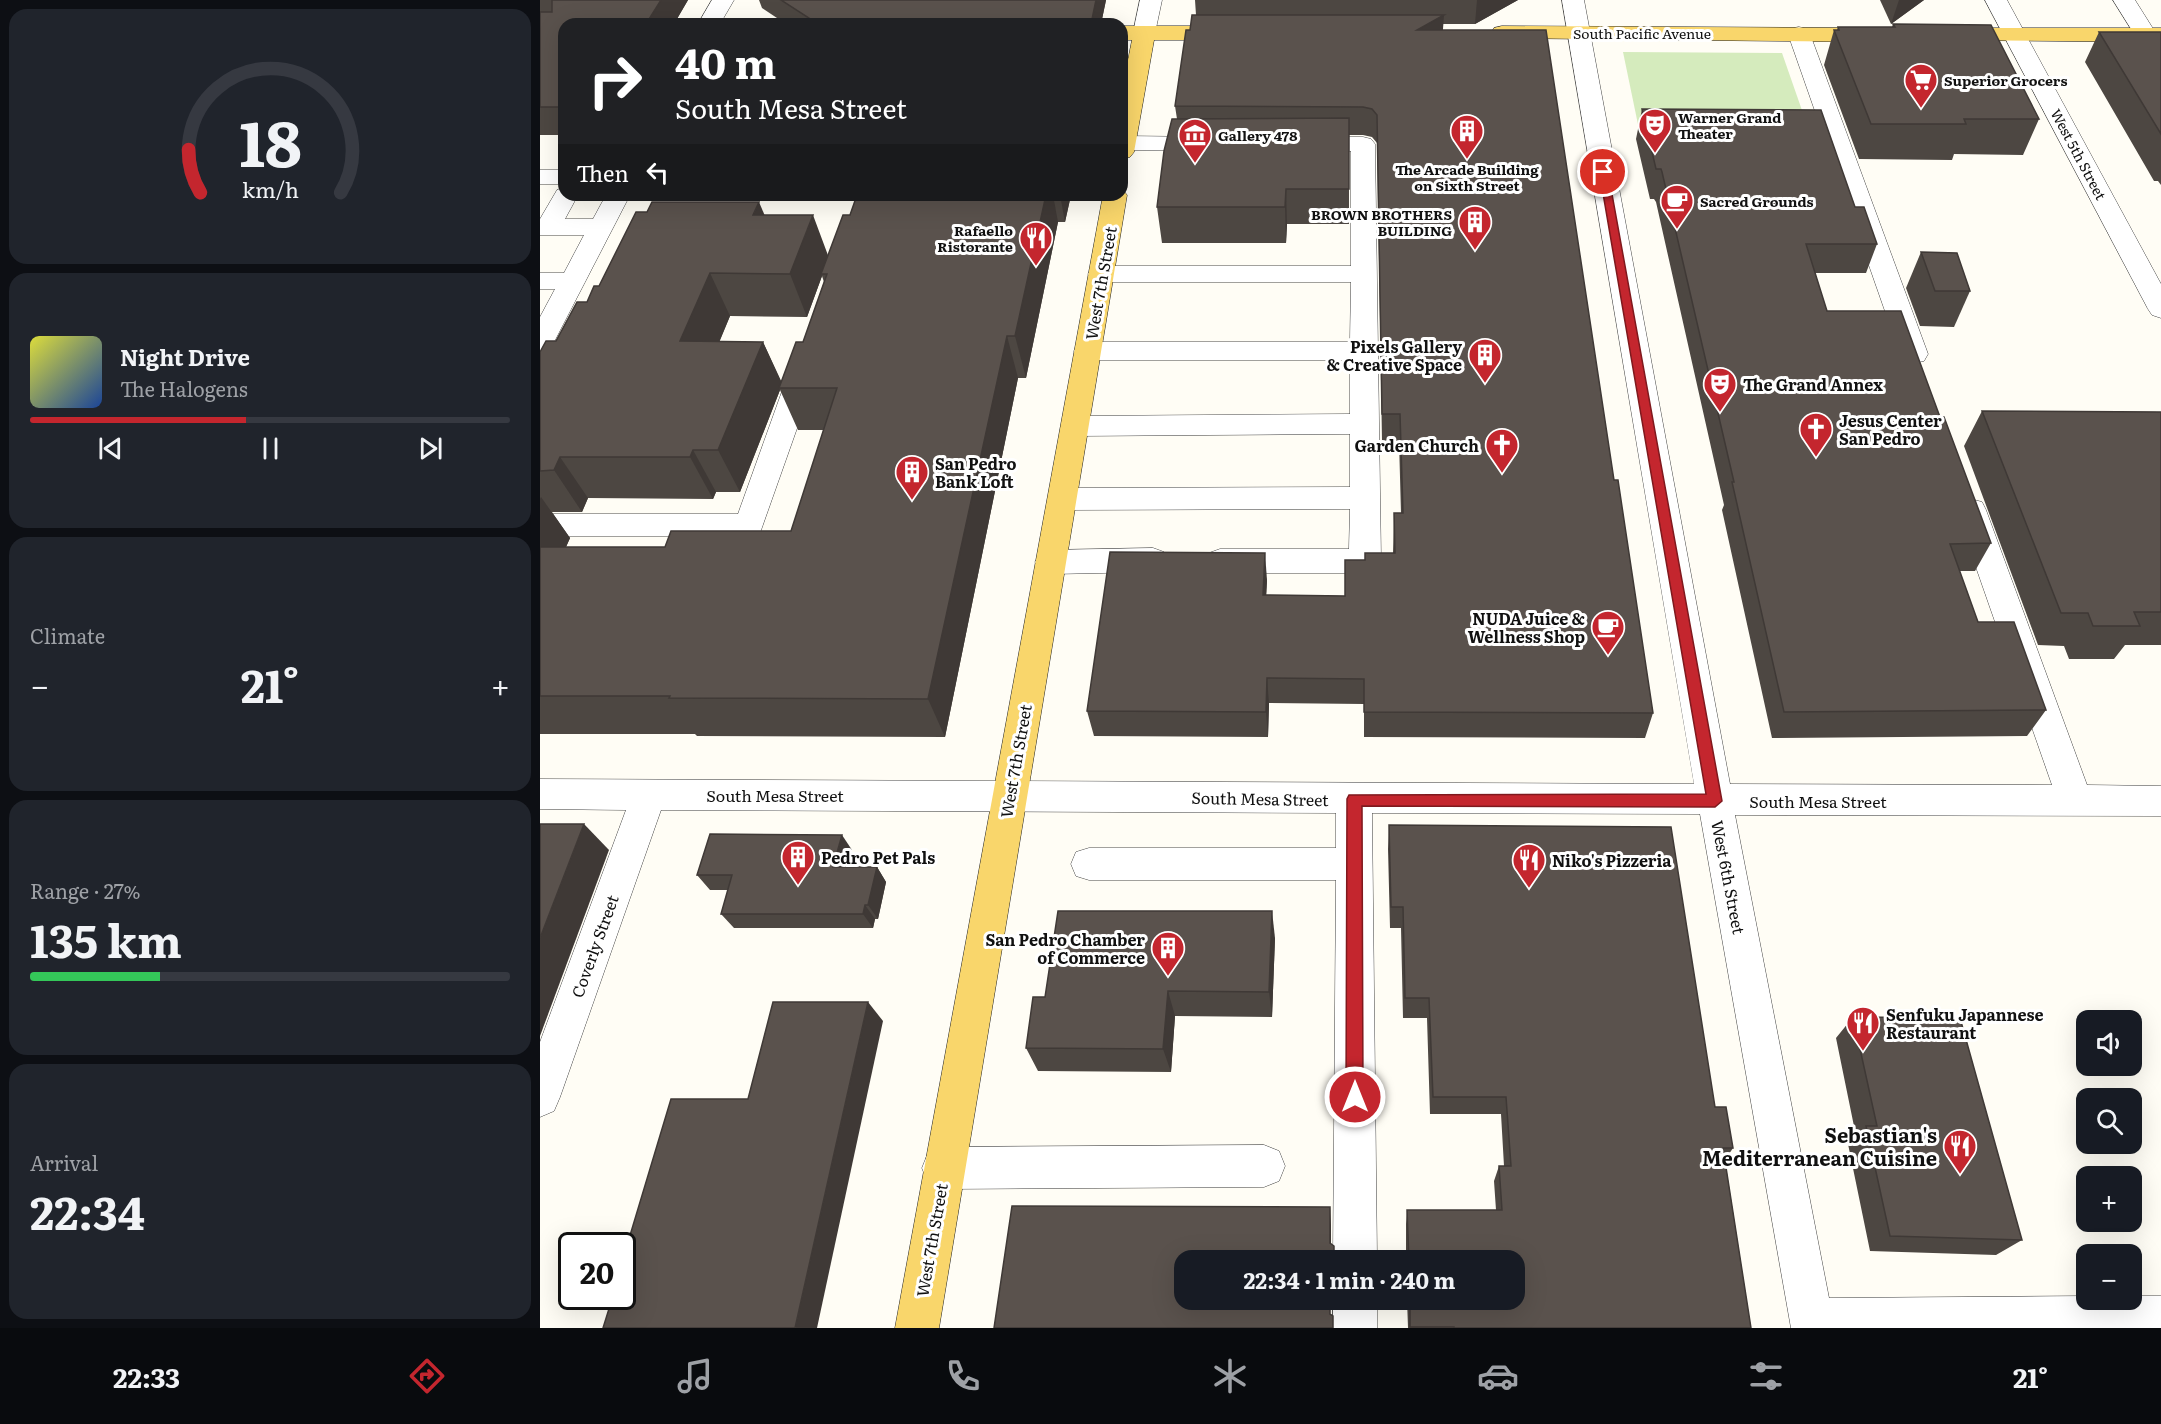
<!DOCTYPE html>
<html lang="en">
<head>
<meta charset="utf-8">
<style>
  body { margin:0; font-family:Literata,serif; background:#20242c; color:#f1f3f6; height:100vh; display:flex; flex-direction:column; font-size:22px; white-space:nowrap }
  * { box-sizing:border-box; margin:0 }
  p { font-size:20px; color:#9ea1a6 }
  .icon { flex:none; width:33px; height:33px; fill:none; stroke:currentColor; stroke-width:2; stroke-linecap:round; stroke-linejoin:round }
  .map { position:relative; flex:1; overflow:hidden }
  .details { display:flex; flex-direction:column; gap:9px; padding:9px; background:#0d0f14; width:540px }
  .details>* { flex:none }
  .banner { position:absolute; left:18px; top:18px; width:570px; height:183px; border-radius:18px; box-shadow:0 6px 24px #0002; background:#202124; color:#fff; overflow:hidden }
  .tools { position:absolute; left:1536px; top:1010px; display:grid; gap:12px }
  .tools a { display:grid; place-items:center; width:66px; height:66px; border-radius:12px; background:#171b24; box-shadow:0 6px 24px #0002; font-size:30px }
  .speed { position:absolute; left:18px; top:1232px; display:flex; gap:12px; font-size:30px; font-weight:700; text-align:center }
  .speed>* { display:grid; place-content:center; width:78px; height:78px; border-radius:50%; background:#171b24; box-shadow:0 6px 24px #0002; line-height:1 }
  .speed .limit { border:3px solid #111; border-radius:9px; background:#fff; color:#111 }
  .pin { position:absolute; display:grid; place-items:center; width:51px; height:51px; color:#fff; margin:-26px; border:3px solid #fff; border-radius:50%; box-shadow:0 2px 6px #0007 }
  .me { position:absolute; width:66px; margin:-33px; rotate:0deg; stroke-linejoin:round; filter:drop-shadow(0 0 4px #0008) }
  .turn { display:flex; align-items:center; gap:21px; height:126px; padding:0 18px; font-size:27px }
  .turn .icon { width:78px; height:78px; stroke-width:2.5 }
  .turn b { display:block; font-size:42px; line-height:51px }
  .then { display:flex; align-items:center; height:57px; padding:0 18px; background:#0003; gap:12px; font-size:22px }
  .big { font-size:45px; font-weight:700; line-height:1.1 }
  .details .widget { flex:1; display:flex; flex-direction:column; justify-content:center; gap:9px; min-width:0; padding:0 21px; border-radius:18px; background:#20242c }
  .details .dial { align-items:center; gap:0 }
  .dial svg { height:156px; overflow:visible; fill:none; stroke:#363941; stroke-width:7; stroke-linecap:round; text-anchor:middle }
  .dial text { fill:#f1f3f6; stroke:none }
  .song { display:flex; align-items:center; gap:18px }
  .cover { width:72px; height:72px; border-radius:9px; background:linear-gradient(135deg,hsl(60 70% 55%),hsl(220 70% 35%)) }
  .played { height:6px; border-radius:3px; background:linear-gradient(90deg,#c4262e 45%,#363941 45%) }
  .keys { display:flex; justify-content:space-around; direction:ltr }
  .heat { display:flex; justify-content:space-between; align-items:center; font-size:33px; direction:ltr }
  .charge { height:9px; border-radius:4px; background:linear-gradient(90deg,#34c759 27%,#363941 0) }
  .trip { position:absolute; left:634px; top:1250px; width:351px; height:60px; border-radius:18px; background:#171b24; box-shadow:0 6px 24px #0002; font-weight:700; line-height:60px; text-align:center }
  .tabs { display:flex; height:96px; justify-content:space-around; align-items:center; background:#090b0e; color:#9ea1a6 }
  .tabs .icon { width:42px; height:42px }
  .tabs .current { color:#c4262e }
  .tabs b { font-size:27px; color:#f1f3f6 }
  main { display:flex; flex:1; min-height:0 }
  .map>svg:first-child { display:block }
</style>
</head>
<body>
<main>
<section class="details">
<div class="widget dial"><svg viewBox="0 0 100 80">
<path d="M14 69A42 42 0 1 1 86 69"/>
<path d="M14 69A42 42 0 0 1 8 47" stroke="#c4262e"/>
<text x="50" y="56" font-size="32" font-weight="700">18</text>
<text x="50" y="72" font-size="11">km/h</text>
</svg></div>
<div class="widget">
<div class="song"><i class="cover"></i><div><b>Night Drive</b><p>The Halogens</p></div></div>
<div class="played"></div>
<div class="keys"><svg class="icon" aria-label="previous" viewBox="0 0 24 24"><path d="M18 5L8 12l10 7zM5 5v14"/></svg><svg class="icon" aria-label="pause" viewBox="0 0 24 24"><path d="M8 5v14M16 5v14"/></svg><svg class="icon" aria-label="next" viewBox="0 0 24 24"><path d="M6 5l10 7-10 7zM19 5v14"/></svg></div>
</div>
<div class="widget"><p>Climate</p>
<div class="heat"><a>−</a><b class="big">21°</b><a>+</a></div>
</div>
<div class="widget"><p>Range · 27%</p><b class="big">135 km</b><div class="charge"></div></div>
<div class="widget"><p>Arrival</p><b class="big">22:34</b></div>
</section>
<div class="map">
<svg width="1621" height="1328" viewBox="0 0 1621 1328">
  <rect width="100%" height="100%" fill="#fffdf5"/>
  <!-- green -->
  <path fill="#d5ebbd" d="M1083,52L1242,53L1272,139H1101Z"/>
  <g fill="none" stroke-linecap="round" stroke-linejoin="round">
    <!-- minor casing -->
    <g stroke="#444" stroke-width="1">
      <g id="minor">
        <path d="M172,0H194L180,24H158Z"/>
        <path d="M600,0H622L615,33L612,38H596L593,33Z"/>
        <path d="M1022,0H1044L1190,784L1512,785L1416,510L1420,502L1431,499L1442,502L1446,510L1547,785L1621,786V816L1195,815L1289,1298L1546,1296V1299H1592V1296H1621V1328H1251L1160,814L832,813L837,1260H793L796,880H549L536,876L531,864L536,852L549,848H796V813L121,810L20,1097L14,1111L0,1117V1042L86,810L0,809V779L1154,784Z"/>
        <path d="M1445,0H1467L1621,284V318L1612,315L1608,309Z"/>
        <path d="M1573,0H1595L1617,35L1614,40H1598Z"/>
        <path d="M1259,27L1267,29L1270,34L1388,354L1384,361L1374,363L1364,361L1360,354L1248,34L1251,29Z"/>
        <path d="M582,136L672,137L680,139L684,144L680,149L672,151L584,150Z"/>
        <path d="M765,137H823L831,139L835,144L841,561L836,569L825,573H680L669,569L664,561L669,553L680,549H809L810,509L523,510L512,507L508,499L512,491L523,488L810,487V434L536,436L526,433L522,426L526,419L536,416L810,414V360H548L538,358L534,351L538,344L548,342H810L811,282H561L552,280L548,274L552,268L561,266H811V151L757,149L753,144L757,139Z"/>
        <rect x="0" y="170" width="24" height="14"/>
        <path d="M24,188V195H38L25,219H53L66,195H90L14,342L10,348L0,351V317L15,289H0V273H24L44,235H0V219L17,190Z"/>
        <path d="M264,360L274,362L278,369L220,533L209,536H0V514H198L250,369L254,362Z"/>
        <path d="M613,548L624,552L629,560L624,568L613,572L511,574L500,570L495,562L500,554L511,550Z"/>
        <path d="M724,1145L739,1151L745,1166L739,1181L724,1187L403,1189L388,1183L382,1168L388,1153L403,1147Z"/>
        <rect x="793" y="1299" width="44" height="29"/>
      </g>
    </g>
    <!-- major casing -->
    <g stroke="#222" stroke-width="1">
      <g id="major">
        <path d="M582,26H691L699,28L702,33L699,38L691,40H614L594,152L590,157L582,159V90L592,40H582Z"/>
        <path d="M962,26L1336,28L1344,30L1347,35L1344,40L1336,42L954,38L951,33L954,28Z"/>
        <path d="M1412,28H1621V42L1404,40L1401,35L1404,30Z"/>
        <path d="M582,189L587,195L399,1328H355L563,195H582Z"/>
      </g>
    </g>
    <!-- minor -->
    <use href="#minor" fill="#fff" fill-rule="evenodd"/>
    <!-- major -->
    <use href="#major" fill="#f9d66b" fill-rule="evenodd"/>
  </g>
  <!-- wall -->
  <g fill="#4d4742" fill-rule="evenodd">
    <path d="M0,0H148L134,24H24V135H0Z"/>
    <path d="M219,0H566L561,24H246L222,8Z"/>
    <path d="M655,0H978L935,24H903V30L1074,480L1113,713L1105,738L824,737V704L729,703L728,737L554,736L547,711L727,580L726,595L805,596L825,560L853,553L854,513H861L859,441H842L837,143L832,137L823,135H809V224H747L746,243H622L617,207L637,119L635,106L650,30L656,15Z"/>
    <path d="M1340,0H1384L1351,24Z"/>
    <path d="M1353,24L1499,119L1483,155L1414,154L1412,160L1319,159L1284,65L1294,30H1297L1298,27H1352Z"/>
    <path d="M1559,32H1621V185L1618,181H1614L1545,62Z"/>
    <path d="M1102,109L1315,207L1337,244L1326,273H1275L1287,311L1400,417L1451,543L1435,571H1419L1438,622L1506,710L1487,736L1232,738L1182,510L1184,505L1116,202L1114,199H1110L1096,139Z"/>
    <path d="M317,195H531L525,222H518L486,378H478L405,737L157,736L155,734H0V352L16,341L47,302L59,286L107,212L225,215L288,256L310,215ZM282,276L284,282L263,342L241,382L223,342H179L190,316L267,317ZM240,390L258,430H284L251,531L125,547H26L30,538L12,512H42L48,498L173,499L176,492H200Z"/>
    <path d="M1381,252L1430,291L1414,327L1380,326L1366,288Z"/>
    <path d="M1442,411L1621,412V645H1585L1574,659H1529L1524,646L1498,645L1424,446Z"/>
    <path d="M849,825L1175,1107L1193,1148L1185,1160L1211,1328H868L867,1299H975V1260H866V1224L867,1210H956L954,1181L959,1166H964L961,1114H890L887,1018H863L861,928H850L848,849Z"/>
    <path d="M312,850L307,867H337L346,882L338,919H335L333,928H194L181,914L188,890H170L157,875Z"/>
    <path d="M735,938L732,1017L635,1016L631,1072L498,1071L486,1048Z"/>
    <path d="M1313,1017L1482,1240L1456,1255L1330,1251L1308,1144L1316,1136L1296,1038Z"/>
  </g>
  <!-- shaded-wall -->
  <g fill="#3f3936">
    <path d="M121,0H148L134,24H106Z"/>
    <path d="M556,0H566L561,24H551Z"/>
    <path d="M937,0H978L935,24Z"/>
    <path d="M1359,0H1384L1351,24Z"/>
    <path d="M904,15L902,43L877,30Z"/>
    <path d="M746,189L747,224L746,243L745,207Z"/>
    <path d="M506,195H513L518,222L486,378L475,336Z"/>
    <path d="M520,195H531L525,222Z"/>
    <path d="M219,202L237,244L213,215Z"/>
    <path d="M273,215L289,258L281,274L282,276L267,317L250,274Z"/>
    <path d="M170,273L190,316L162,384L140,341Z"/>
    <path d="M467,336L478,378L405,737L388,699Z"/>
    <path d="M223,342L243,385L239,388L240,390L200,492L178,450Z"/>
    <path d="M153,450L176,492L173,499L150,457Z"/>
    <path d="M20,457L48,498L42,512L14,470Z"/>
    <path d="M1,497L30,538L8,587L0,577V499Z"/>
    <path d="M725,553L727,580L725,622L723,595Z"/>
    <path d="M727,678L729,703L728,737L726,712Z"/>
    <path d="M44,824L69,850L0,1036V938Z"/>
    <path d="M302,835L312,850L303,882L293,867Z"/>
    <path d="M337,867L346,882L338,919L328,905Z"/>
    <path d="M325,905L335,919L333,928L323,914Z"/>
    <path d="M732,911L735,938L732,1017L729,992Z"/>
    <path d="M628,991L635,1016L631,1072L623,1049Z"/>
    <path d="M328,1002L343,1021L277,1328H255Z"/>
    <path d="M790,1207L791,1225V1260L790,1243Z"/>
  </g>
  <!-- building -->
  <g fill="#5a524d" stroke="#3f3936" stroke-width="1.5">
    <path d="M12,0H121L106,24H24V107H0V12H12Z"/>
    <path d="M241,0H556L551,24H278Z"/>
    <path d="M652,15H904L877,30H1006L1074,480H1078L1113,713L824,712V679L727,678L726,712L547,711L570,552L725,553L723,595L805,596V560H825V553H855L854,513H863L860,414H842L837,115L832,109L823,107L635,106L646,30H650Z"/>
    <path d="M1353,24L1451,25L1499,119H1424L1426,124H1331L1294,30H1299L1298,27H1355Z"/>
    <path d="M1559,32H1621V134Z"/>
    <path d="M1102,109L1281,110L1315,207H1324L1337,244H1266L1287,311H1361L1400,417H1404L1451,543L1410,544L1438,622H1474L1506,710L1244,712L1192,482H1194L1122,172L1121,169H1116Z"/>
    <path d="M809,118V189H746L745,207H617L624,151L632,119Z"/>
    <path d="M317,195H506L475,336H467L388,699L129,698L130,696H0V547H125L131,531H251L297,388H239L256,342H263L287,274H281L303,215H310Z"/>
    <path d="M112,202H219L213,215H273L250,274L170,273L140,341L223,342L178,450H153L150,457H20L14,470L0,471V352L6,341H16L37,302H47L54,286H59L96,212H107Z"/>
    <path d="M1381,252L1417,253L1430,291H1395Z"/>
    <path d="M1442,411L1621,412V612H1594L1600,626H1553L1548,613H1521Z"/>
    <path d="M0,824H44L0,938Z"/>
    <path d="M849,825L1131,827L1175,1107H1186L1193,1148H1183L1211,1328H914V1327H870V1299H975V1260H869L867,1210H962L959,1166H971L966,1097H893L889,998H865L863,907H851Z"/>
    <path d="M170,834L302,835L293,867H337L328,905H325L323,914H181L192,875H157Z"/>
    <path d="M518,911H732L729,992L628,991L623,1049L486,1048L493,997H505Z"/>
    <path d="M233,1002H328L255,1328H63L73,1296H82V1262L131,1099H208Z"/>
    <path d="M1313,1017L1420,1018L1482,1240L1350,1236L1326,1126H1337Z"/>
    <path d="M472,1206L790,1207V1243L794,1246V1260H645V1299H790V1314L793,1316V1328H454Z"/>
  </g>
  <!-- route -->
  <path fill="#c4262e" stroke="#7f191e" stroke-width="1.5" d="M1059,170L1068,172L1182,801L1175,807L822,806L823,1097L821,1103L815,1105L809,1103L806,1097L807,799L809,795L1166,794Z"/>
  <!-- icons -->
  <defs>
    <g id="supermarket-pin" transform="scale(1.725)"><path d="M0 17L-7.5 6A9.5 9.5 0 1 1 7.5 6Z" fill="#c4262e" stroke="#fff"/><path d="M-6-5.5h2.5l.6 2H6L4.5 2H-2.5L-4.4-4H-6ZM-1.5 3.2a1.3 1.3 0 1 0 .1 0ZM3 3.2a1.3 1.3 0 1 0 .1 0Z" fill="#fff"/></g>
    <g id="theatre-pin" transform="scale(1.725)"><path d="M0 17L-7.5 6A9.5 9.5 0 1 1 7.5 6Z" fill="#c4262e" stroke="#fff"/><path d="M-5-5.5Q0-4 5-5.5V0Q5 5 0 6Q-5 5-5 0ZM-3.3-2.5H-1v1.5H-3.3ZM1-2.5H3.3v1.5H1ZM-2.8 1Q0 5.5 2.8 1Z" fill="#fff"/></g>
    <g id="building-pin" transform="scale(1.725)"><path d="M0 17L-7.5 6A9.5 9.5 0 1 1 7.5 6Z" fill="#c4262e" stroke="#fff"/><path d="M-4-6H4V6H1V3H-1V6H-4ZM-2.5-4.3h1.7v1.8h-1.7ZM.8-4.3h1.7v1.8H.8ZM-2.5-1h1.7V.8h-1.7ZM.8-1h1.7V.8H.8Z" fill="#fff"/></g>
    <g id="museum-pin" transform="scale(1.725)"><path d="M0 17L-7.5 6A9.5 9.5 0 1 1 7.5 6Z" fill="#c4262e" stroke="#fff"/><path d="M0-6L6-3V-2H-6V-3ZM-5-1h2V3h-2ZM-1-1h2V3h-2ZM3-1h2V3H3ZM-6 4H6V6H-6Z" fill="#fff"/></g>
    <g id="cafe-pin" transform="scale(1.725)"><path d="M0 17L-7.5 6A9.5 9.5 0 1 1 7.5 6Z" fill="#c4262e" stroke="#fff"/><path d="M-5.5-4.5H6V0H3Q3 3.5 0 3.5H-2.5Q-5.5 3.5-5.5 0ZM3-3.2v2h1.7v-2ZM-6 4.5H4V6H-6Z" fill="#fff"/></g>
    <g id="restaurant-pin" transform="scale(1.725)"><path d="M0 17L-7.5 6A9.5 9.5 0 1 1 7.5 6Z" fill="#c4262e" stroke="#fff"/><path d="M-5-6h1v4h1v-4h1v4h1v-4h1v5L-1.5 .5V6h-2V.5L-5-1ZM5-6V6H3V1.5H1.5Q1.5-4 5-6Z" fill="#fff"/></g>
    <g id="church-pin" transform="scale(1.725)"><path d="M0 17L-7.5 6A9.5 9.5 0 1 1 7.5 6Z" fill="#c4262e" stroke="#fff"/><path d="M-1.2-6h2.4v3.5h3.3v2.4h-3.3V6h-2.4V-.1h-3.3v-2.4h3.3Z" fill="#fff"/></g>
  </defs>
  <g fill-rule="evenodd">
    <use href="#supermarket-pin" x="1381" y="80"/>
    <use href="#theatre-pin" x="1115" y="125"/>
    <use href="#building-pin" x="927" y="131"/>
    <use href="#museum-pin" x="655" y="135"/>
    <use href="#cafe-pin" x="1137" y="201"/>
    <use href="#building-pin" x="935" y="222"/>
    <use href="#restaurant-pin" x="496" y="238"/>
    <use href="#building-pin" x="945" y="355"/>
    <use href="#theatre-pin" x="1180" y="384"/>
    <use href="#church-pin" x="1276" y="429"/>
    <use href="#church-pin" x="962" y="445"/>
    <use href="#building-pin" x="372" y="472"/>
    <use href="#cafe-pin" x="1068" y="627"/>
    <use href="#building-pin" x="258" y="857"/>
    <use href="#restaurant-pin" x="989" y="860"/>
    <use href="#building-pin" x="628" y="948"/>
    <use href="#restaurant-pin" x="1323" y="1023"/>
    <use href="#restaurant-pin" x="1420" y="1146"/>
  </g>
  <g text-anchor="middle" dominant-baseline="central" stroke-width="6" stroke-linejoin="round" paint-order="stroke">
    <!-- far-street labels -->
    <g font-size="14" fill="#111" stroke="#fff">
      <text x="1102" y="33">South Pacific Avenue</text>
      <text transform="translate(1539 154) rotate(62)">West 5th Street</text>
    </g>
    <!-- far-poi labels -->
    <g font-size="14" font-weight="bold" fill="#111" stroke="#fff" text-anchor="start">
      <text x="1404" y="80">Superior Grocers</text>
      <text x="1138" y="117">Warner Grand<tspan x="1138" dy="16">Theater</tspan></text>
      <text x="678" y="135">Gallery 478</text>
      <text x="927" y="169" text-anchor="middle">The Arcade Building<tspan x="927" dy="16">on Sixth Street</tspan></text>
      <text x="1160" y="201">Sacred Grounds</text>
      <text x="912" y="214" text-anchor="end">BROWN BROTHERS<tspan x="912" dy="16">BUILDING</tspan></text>
      <text x="473" y="230" text-anchor="end">Rafaello<tspan x="473" dy="16">Ristorante</tspan></text>
    </g>
    <!-- street labels -->
    <g font-size="16" fill="#111" stroke="#fff">
      <text transform="translate(560 283) rotate(-80)">West 7th Street</text>
      <text transform="translate(475 761) rotate(-80)">West 7th Street</text>
      <text x="235" y="795">South Mesa Street</text>
      <text transform="translate(720 798) rotate(1)">South Mesa Street</text>
      <text x="1278" y="801">South Mesa Street</text>
      <text transform="translate(1189 877) rotate(79)">West 6th Street</text>
      <text transform="translate(54 946) rotate(-70)">Coverly Street</text>
      <text transform="translate(391 1240) rotate(-80)">West 7th Street</text>
    </g>
    <!-- poi labels -->
    <g font-size="16" font-weight="bold" fill="#111" stroke="#fff" text-anchor="start">
      <text x="922" y="346" text-anchor="end">Pixels Gallery<tspan x="922" dy="18">&amp; Creative Space</tspan></text>
      <text x="1203" y="384">The Grand Annex</text>
      <text x="1299" y="420">Jesus Center<tspan x="1299" dy="18">San Pedro</tspan></text>
      <text x="939" y="445" text-anchor="end">Garden Church</text>
      <text x="395" y="463">San Pedro<tspan x="395" dy="18">Bank Loft</tspan></text>
      <text x="1045" y="618" text-anchor="end">NUDA Juice &amp;<tspan x="1045" dy="18">Wellness Shop</tspan></text>
      <text x="281" y="857">Pedro Pet Pals</text>
      <text x="1012" y="860">Niko's Pizzeria</text>
      <text x="605" y="939" text-anchor="end">San Pedro Chamber<tspan x="605" dy="18">of Commerce</tspan></text>
      <text x="1346" y="1014">Senfuku Japannese<tspan x="1346" dy="18">Restaurant</tspan></text>
    </g>
    <!-- near-poi labels -->
    <g font-size="20" font-weight="bold" fill="#111" stroke="#fff" text-anchor="end">
      <text x="1397" y="1134">Sebastian's<tspan x="1397" dy="23">Mediterranean Cuisine</tspan></text>
    </g>
  </g>
</svg>
<div class="tools">
<a><svg class="icon" aria-label="sound" viewBox="0 0 24 24"><path d="M4 9h4l5-4v14l-5-4H4zM17 9q2 3 0 6"/></svg></a>
<a><svg class="icon" aria-label="search" viewBox="0 0 24 24"><circle cx="10" cy="10" r="6"/><path d="M15 15l6 6"/></svg></a>
<a>+</a>
<a>−</a>
</div>
<div class="speed"><div class="limit">20</div></div>
<div class="pin" style="left:1063px;top:172px;background:#d93025"><svg class="icon" aria-label="arrive" viewBox="0 0 24 24"><path d="M6 21V4h12l-3 4 3 4H6"/></svg></div>
<svg class="me" style="left:815px;top:1097px" viewBox="-20 -20 40 40"><circle r="17" fill="#c4262e" stroke="#fff" stroke-width="3"/><path d="M0-11L8 9 0 5-8 9z" fill="#fff"/></svg>
<div class="trip">22:34 · 1 min · 240 m</div>
<div class="banner">
<div class="turn"><svg class="icon" aria-label="right" viewBox="0 0 24 24"><path d="M7 20v-9h11M14 6l5 5-5 5"/></svg><div><b>40 m</b>South Mesa Street</div></div>
<div class="then">Then<svg class="icon" aria-label="left" viewBox="0 0 24 24"><path d="M17 20v-9H6M10 6l-5 5 5 5"/></svg></div>
</div>
</div>
</main>
<nav class="tabs">
<b>22:33</b>
<svg class="icon current" aria-label="directions" viewBox="0 0 24 24"><path d="M12 3l9 9-9 9-9-9zM9 14v-3h6M13 9l2 2-2 2"/></svg>
<svg class="icon" aria-label="music" viewBox="0 0 24 24"><path d="M9 18V5l10-2v13"/><circle cx="6" cy="18" r="3"/><circle cx="16" cy="16" r="3"/></svg>
<svg class="icon" aria-label="phone" viewBox="0 0 24 24"><path d="M5 4h4l2 5-3 2q2 4 5 5l2-3 5 2v4C11 20 4 13 5 4z"/></svg>
<svg class="icon" aria-label="climate" viewBox="0 0 24 24"><path d="M12 3v18M4 7l16 10M4 17L20 7"/></svg>
<svg class="icon" aria-label="car" viewBox="0 0 24 24"><path d="M5 17H2v-5l4-1 3-4h7l3 4 3 1v5h-3M9 17h6M6 11h13"/><circle cx="7" cy="17" r="2"/><circle cx="17" cy="17" r="2"/></svg>
<svg class="icon" aria-label="filters" viewBox="0 0 24 24"><path d="M4 7h16M4 17h16"/><circle cx="9" cy="7" r="2"/><circle cx="15" cy="17" r="2"/></svg>
<b>21°</b>
</nav>
</body>
</html>
